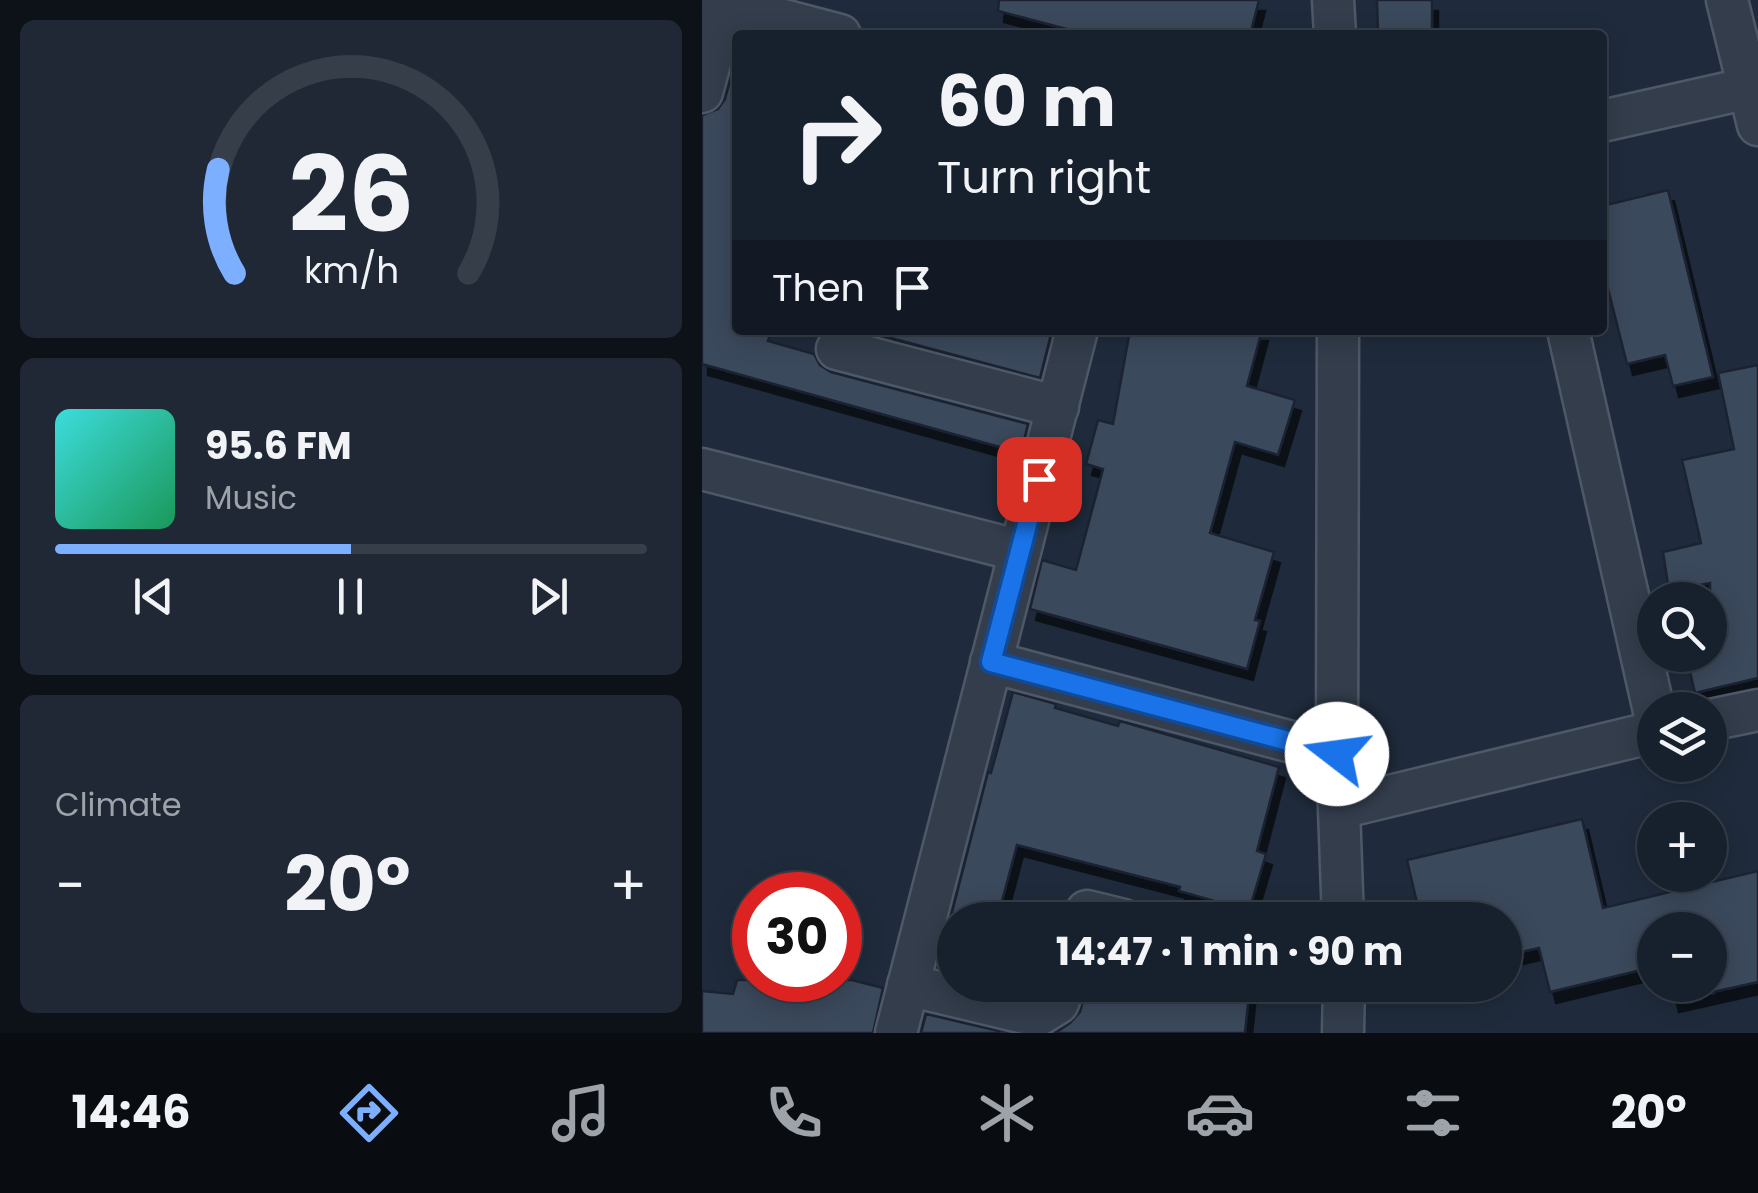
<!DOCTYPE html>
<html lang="en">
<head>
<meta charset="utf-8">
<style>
  body { margin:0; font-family:Poppins,sans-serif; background:#202835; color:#f1f3f6; height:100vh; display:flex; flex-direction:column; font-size:38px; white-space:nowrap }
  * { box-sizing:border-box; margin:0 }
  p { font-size:32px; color:#9ea3aa }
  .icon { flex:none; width:55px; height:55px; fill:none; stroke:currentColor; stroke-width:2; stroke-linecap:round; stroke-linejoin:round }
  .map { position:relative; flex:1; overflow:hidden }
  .details { display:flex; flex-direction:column; gap:20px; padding:20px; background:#0d1219; width:702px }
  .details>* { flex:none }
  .banner { position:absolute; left:30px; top:30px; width:875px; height:305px; border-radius:10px; box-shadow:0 5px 25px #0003,0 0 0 2px #363e49; background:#17202d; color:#f1f3f6; overflow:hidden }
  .tools { position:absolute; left:935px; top:582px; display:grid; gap:20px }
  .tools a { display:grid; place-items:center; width:90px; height:90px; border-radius:50%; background:#17202d; box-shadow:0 5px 25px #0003,0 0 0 2px #363e49; font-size:50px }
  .speed { position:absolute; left:30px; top:872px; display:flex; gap:20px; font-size:50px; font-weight:700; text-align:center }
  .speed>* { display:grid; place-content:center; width:130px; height:130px; border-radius:50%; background:#17202d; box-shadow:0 5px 25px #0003,0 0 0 2px #363e49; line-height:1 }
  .speed .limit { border:15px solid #d22; background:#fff; color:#111 }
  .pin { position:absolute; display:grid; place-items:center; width:85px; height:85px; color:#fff; margin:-42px; border-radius:20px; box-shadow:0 5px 15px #0006 }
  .me { position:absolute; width:110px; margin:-55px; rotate:285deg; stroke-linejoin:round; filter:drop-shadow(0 0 8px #0008) }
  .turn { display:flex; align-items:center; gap:35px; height:210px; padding:0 40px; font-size:45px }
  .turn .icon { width:130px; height:130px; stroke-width:2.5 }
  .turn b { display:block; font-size:70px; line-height:85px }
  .then { display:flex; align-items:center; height:95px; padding:0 40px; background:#0003; gap:20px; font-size:38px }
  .big { font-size:75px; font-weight:700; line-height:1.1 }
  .details .widget { flex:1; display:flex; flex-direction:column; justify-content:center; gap:15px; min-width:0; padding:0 35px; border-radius:15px; background:#202835 }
  .details .dial { align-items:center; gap:0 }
  .dial svg { height:260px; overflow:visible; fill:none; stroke:#363e49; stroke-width:7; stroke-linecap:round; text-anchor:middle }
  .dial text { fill:#f1f3f6; stroke:none }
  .song { display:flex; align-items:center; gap:30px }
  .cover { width:120px; height:120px; border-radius:15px; background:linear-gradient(135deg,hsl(180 70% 55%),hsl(150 70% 35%)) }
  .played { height:10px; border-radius:5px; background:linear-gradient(90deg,#7cafff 50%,#363e49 50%) }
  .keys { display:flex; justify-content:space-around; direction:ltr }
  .heat { display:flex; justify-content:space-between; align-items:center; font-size:55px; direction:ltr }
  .trip { position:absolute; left:235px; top:902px; width:585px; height:100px; border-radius:50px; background:#17202d; box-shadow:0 5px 25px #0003,0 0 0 2px #363e49; font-weight:700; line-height:100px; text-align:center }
  .tab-bar { display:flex; height:160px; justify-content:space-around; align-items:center; background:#090d12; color:#9ea3aa }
  .tab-bar .icon { width:70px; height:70px }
  .tab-bar .current { color:#7cafff }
  .tab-bar b { font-size:45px; color:#f1f3f6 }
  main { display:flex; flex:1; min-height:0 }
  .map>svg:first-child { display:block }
</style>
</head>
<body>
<main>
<section class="details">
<div class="widget dial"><svg viewBox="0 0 100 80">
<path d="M14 69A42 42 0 1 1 86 69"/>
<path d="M14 69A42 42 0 0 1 9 37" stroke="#7cafff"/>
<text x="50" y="56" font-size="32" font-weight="700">26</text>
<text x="50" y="72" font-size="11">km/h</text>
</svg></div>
<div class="widget">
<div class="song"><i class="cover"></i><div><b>95.6 FM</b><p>Music</p></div></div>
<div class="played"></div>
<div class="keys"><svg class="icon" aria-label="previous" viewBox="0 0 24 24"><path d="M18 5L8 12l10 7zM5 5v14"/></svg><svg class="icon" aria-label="pause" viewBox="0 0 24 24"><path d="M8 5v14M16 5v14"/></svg><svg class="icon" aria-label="next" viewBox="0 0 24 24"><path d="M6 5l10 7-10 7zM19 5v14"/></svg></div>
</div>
<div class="widget"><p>Climate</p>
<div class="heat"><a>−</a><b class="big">20°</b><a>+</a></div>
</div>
</section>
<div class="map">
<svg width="1056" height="1033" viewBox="0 0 1056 1033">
  <defs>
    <filter id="shadow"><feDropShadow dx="6" dy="11" stdDeviation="0" flood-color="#0009"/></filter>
  </defs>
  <rect width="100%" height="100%" fill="#1f2b3c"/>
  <!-- building -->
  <g fill="#3b495b" stroke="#1a2432" stroke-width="2.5" filter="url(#shadow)">
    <path d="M297,0H557L548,35H387L296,11Z"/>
    <path d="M675,0H730V33L676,34Z"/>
    <path d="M35,54V330L68,335L66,341L112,354L118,365L129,372L326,424L319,453L0,364V115L16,109L23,99Z"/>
    <path d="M966,190L1011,377L971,386L963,355L925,364L900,265V206Z"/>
    <path d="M159,330H350L338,378Z"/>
    <path d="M428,330H560L545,386L593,400L576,455L533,442L508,533L572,552L553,620L558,621L545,669L328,609L340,560L374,570L401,469L384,464L396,420L411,424Z"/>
    <path d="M1056,365V678L993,693L984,655H1008V583L967,591L961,552L999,543L980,460L1032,449L1016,373Z"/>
    <path d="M311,692L354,704L353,708L416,726L418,721L577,767L555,851L564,854L547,911L477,891L478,887L315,845L295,920H248L286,772L289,773Z"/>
    <path d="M880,819L901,908L1056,871V982L971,1001L967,985H1008V930H952V967L848,992L837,948L802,956V920H719L705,860Z"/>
    <path d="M35,980H150L181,988L171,1033H0V991L31,994Z"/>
    <path d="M385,985H548L543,1033H353L368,1023L378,1012Z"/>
    <path d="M224,1014L297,1031V1033H219Z"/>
  </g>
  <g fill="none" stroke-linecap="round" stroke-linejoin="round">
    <!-- minor casing -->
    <g stroke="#4e5866" stroke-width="45">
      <g id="minor">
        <path d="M5,0L138,35"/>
        <path d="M631,0L633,35"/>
        <path d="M1025,0L1056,125"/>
        <path d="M0,92L25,0"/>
        <path d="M900,121L1056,86"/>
        <path d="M636,330L635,754L641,920"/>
        <path d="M866,330L952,711"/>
        <path d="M135,349L356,407"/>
        <path d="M0,469L318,551"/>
        <path d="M289,662L635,754"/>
        <path d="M1008,720L1056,710"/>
        <path d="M638,808L952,732"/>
        <path d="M382,920L385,911L422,920"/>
        <path d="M206,985L335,1016L356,1003L362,985"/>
        <path d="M194,1033L375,330"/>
        <path d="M641,1033L642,985"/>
      </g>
    </g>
    <!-- minor -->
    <use href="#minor" stroke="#333d4c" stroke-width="40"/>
  </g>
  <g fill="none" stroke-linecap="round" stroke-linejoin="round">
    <!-- route casing -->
    <g stroke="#114b97" stroke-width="25">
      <path id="route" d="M337,479L289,662L635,754"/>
    </g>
    <!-- route -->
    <use href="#route" stroke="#1a73e8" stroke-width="18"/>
  </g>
</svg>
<div class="tools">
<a><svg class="icon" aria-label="search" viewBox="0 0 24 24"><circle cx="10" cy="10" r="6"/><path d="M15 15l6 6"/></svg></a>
<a><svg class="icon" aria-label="layers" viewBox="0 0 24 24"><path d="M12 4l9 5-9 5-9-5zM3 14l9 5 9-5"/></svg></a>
<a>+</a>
<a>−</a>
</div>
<div class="speed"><div class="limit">30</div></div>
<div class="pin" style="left:337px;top:479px;background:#d93025"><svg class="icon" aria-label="arrive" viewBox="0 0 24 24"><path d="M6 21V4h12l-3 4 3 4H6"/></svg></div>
<svg class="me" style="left:635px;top:754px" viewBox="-20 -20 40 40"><circle r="19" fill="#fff"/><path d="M0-13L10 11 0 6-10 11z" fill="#1a73e8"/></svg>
<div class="trip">14:47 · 1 min · 90 m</div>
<div class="banner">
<div class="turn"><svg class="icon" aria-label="right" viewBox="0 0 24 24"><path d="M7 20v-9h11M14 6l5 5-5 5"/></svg><div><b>60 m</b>Turn right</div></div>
<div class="then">Then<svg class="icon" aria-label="arrive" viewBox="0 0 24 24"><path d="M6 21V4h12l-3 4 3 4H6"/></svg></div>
</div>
</div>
</main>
<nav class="tab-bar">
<b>14:46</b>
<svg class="icon current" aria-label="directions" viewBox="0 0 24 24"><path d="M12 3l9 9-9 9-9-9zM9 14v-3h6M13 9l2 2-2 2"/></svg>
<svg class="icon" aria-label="music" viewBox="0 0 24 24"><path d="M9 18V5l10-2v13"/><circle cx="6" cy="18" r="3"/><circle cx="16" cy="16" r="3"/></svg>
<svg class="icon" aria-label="phone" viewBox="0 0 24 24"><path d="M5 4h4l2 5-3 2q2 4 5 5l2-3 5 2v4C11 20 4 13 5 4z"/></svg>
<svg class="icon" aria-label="climate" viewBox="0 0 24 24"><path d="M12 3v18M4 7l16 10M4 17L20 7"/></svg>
<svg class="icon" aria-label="car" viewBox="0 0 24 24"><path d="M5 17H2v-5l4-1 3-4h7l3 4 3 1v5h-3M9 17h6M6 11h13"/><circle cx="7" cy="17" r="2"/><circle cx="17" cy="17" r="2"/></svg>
<svg class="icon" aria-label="filters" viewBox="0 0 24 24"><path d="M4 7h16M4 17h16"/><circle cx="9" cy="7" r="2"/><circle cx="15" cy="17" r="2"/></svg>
<b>20°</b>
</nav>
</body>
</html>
